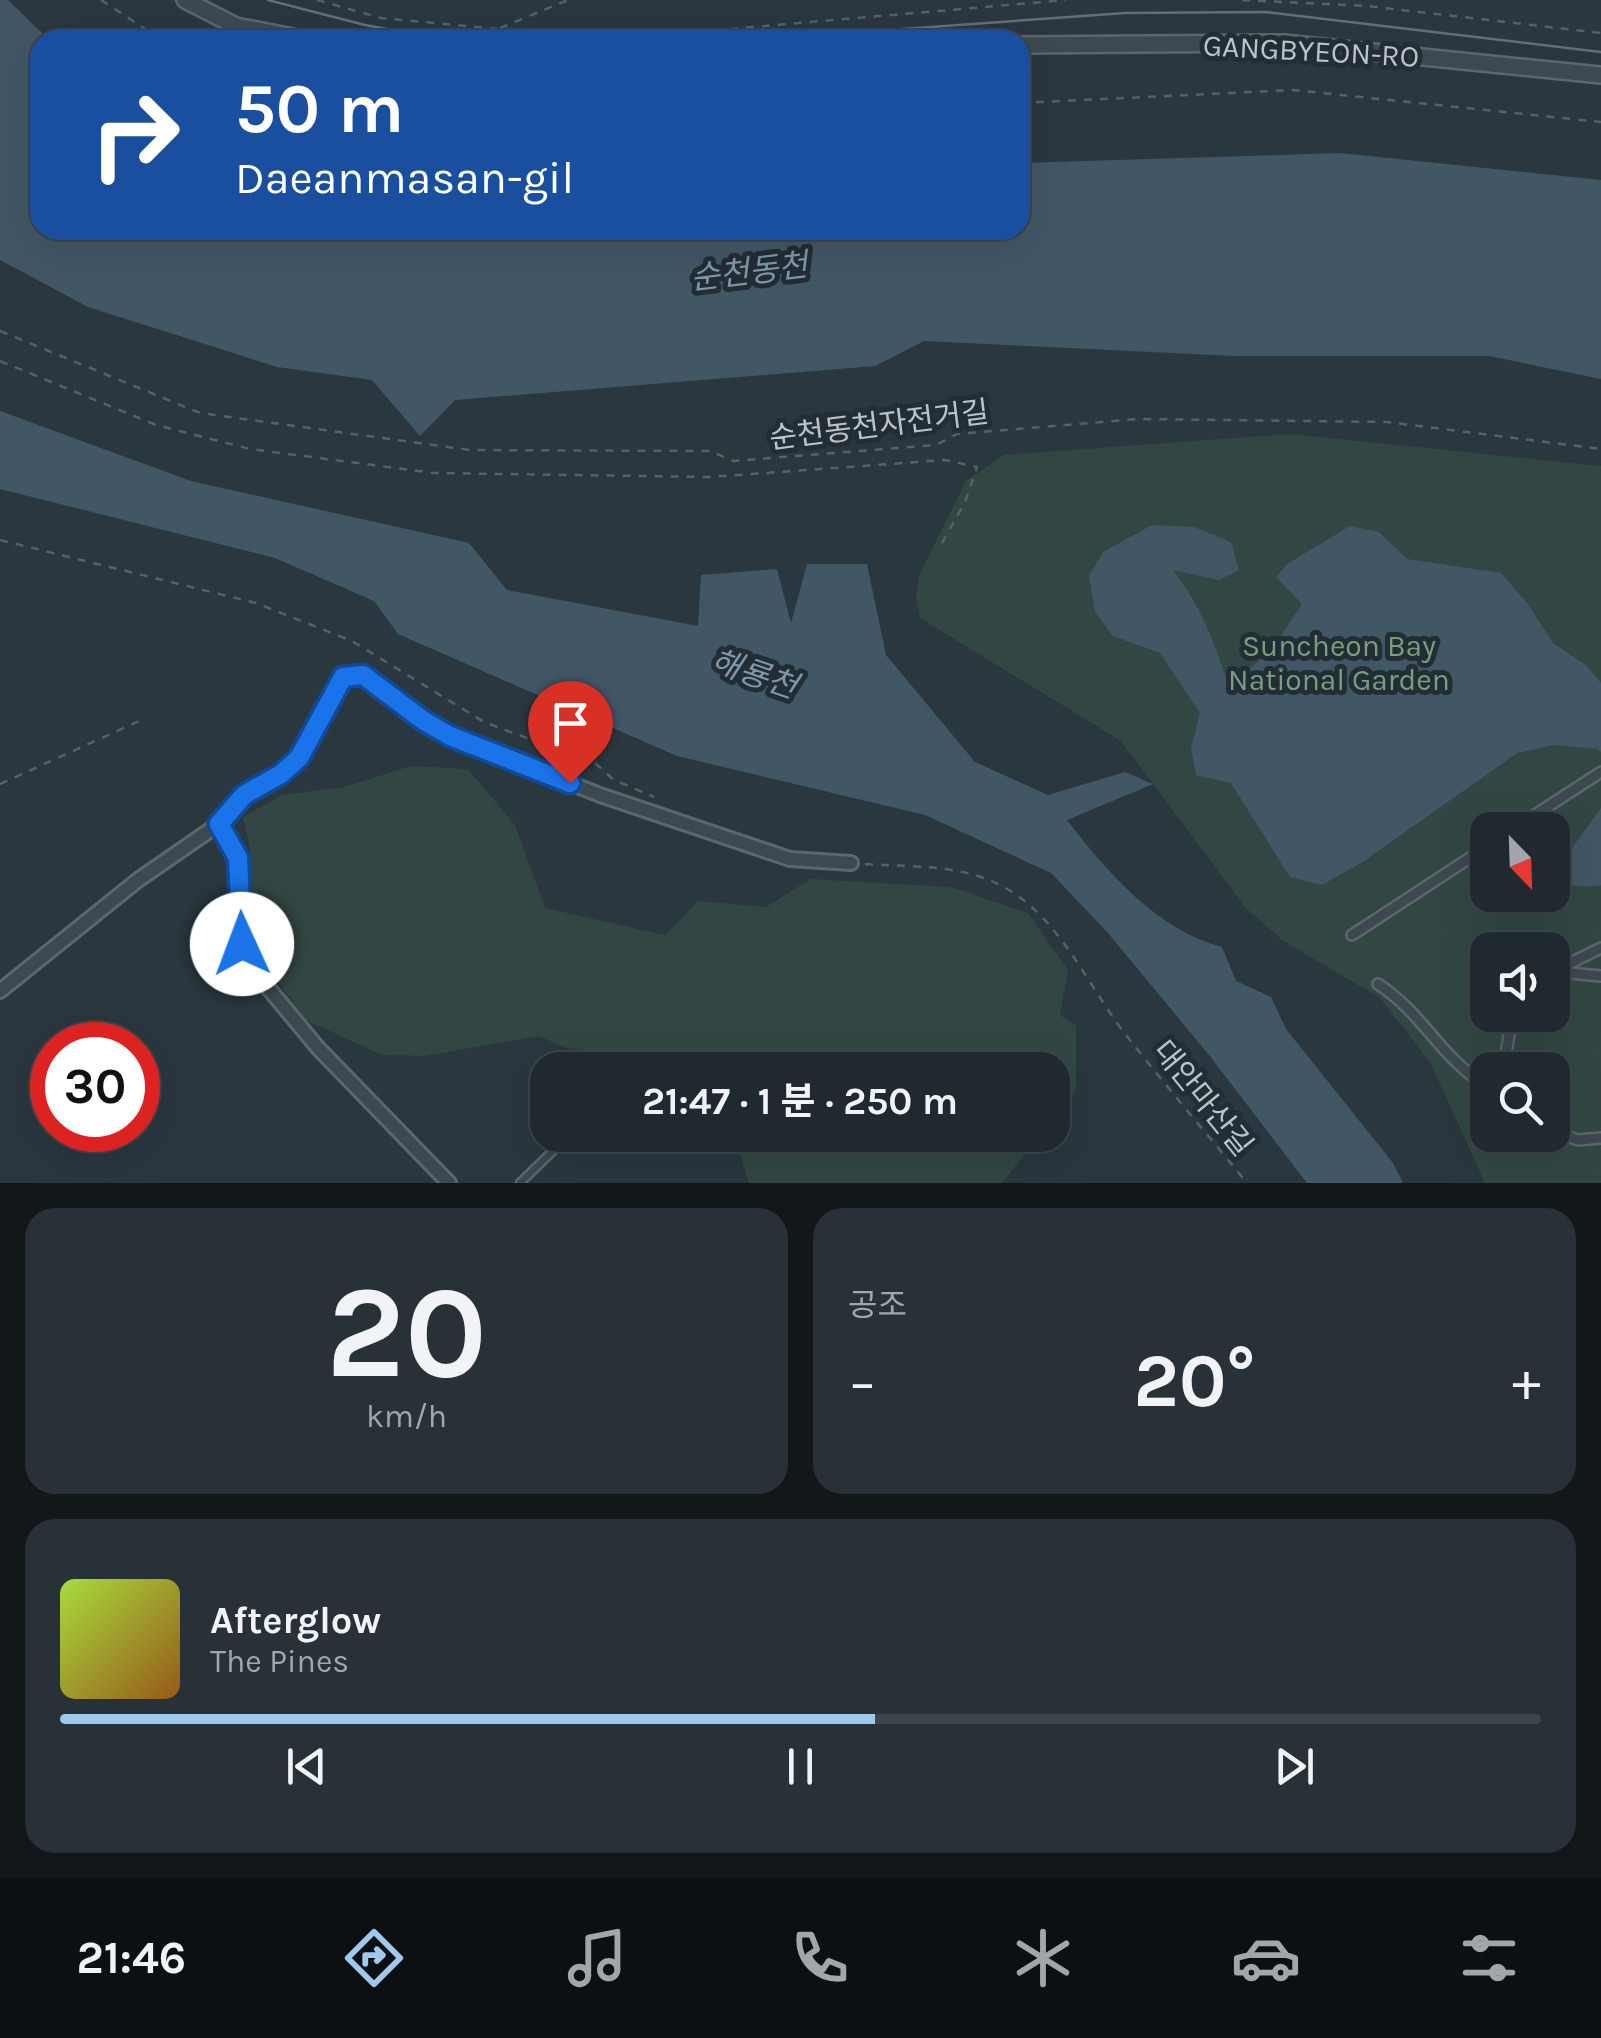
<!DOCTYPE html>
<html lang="ko">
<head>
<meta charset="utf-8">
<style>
  body { margin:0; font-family:Karla,"Noto Sans KR",sans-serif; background:#283137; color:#f1f3f6; height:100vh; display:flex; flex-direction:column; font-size:38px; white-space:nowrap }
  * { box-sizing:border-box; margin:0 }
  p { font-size:32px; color:#a2a6aa }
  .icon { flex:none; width:55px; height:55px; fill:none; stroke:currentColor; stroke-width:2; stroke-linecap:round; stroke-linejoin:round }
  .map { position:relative; height:1183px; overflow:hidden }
  .drawer { display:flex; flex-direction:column; gap:25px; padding:25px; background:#12171a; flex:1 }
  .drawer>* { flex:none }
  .hud { position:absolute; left:30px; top:30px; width:1000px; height:210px; border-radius:30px; box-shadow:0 10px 40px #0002,0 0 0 2px #3d454b; background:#1a4fa0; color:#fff; overflow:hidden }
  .needle { width:65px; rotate:157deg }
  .fabs { position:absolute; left:1470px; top:812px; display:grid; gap:20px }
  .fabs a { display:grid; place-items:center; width:100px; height:100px; border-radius:20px; background:#20292f; box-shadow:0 10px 40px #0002,0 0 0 2px #3d454b; font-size:50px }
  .speed { position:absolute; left:30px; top:1022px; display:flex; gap:20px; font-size:50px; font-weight:700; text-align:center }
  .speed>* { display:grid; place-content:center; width:130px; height:130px; border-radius:50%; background:#20292f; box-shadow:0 10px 40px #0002,0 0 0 2px #3d454b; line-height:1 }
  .speed .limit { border:15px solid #d22; background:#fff; color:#111 }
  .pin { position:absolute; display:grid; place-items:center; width:85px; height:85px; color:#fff; margin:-102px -42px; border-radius:50% 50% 50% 0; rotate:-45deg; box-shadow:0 0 10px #0007 }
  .pin .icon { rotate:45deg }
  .me { position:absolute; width:110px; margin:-55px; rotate:358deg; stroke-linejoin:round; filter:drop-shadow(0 0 8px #0008) }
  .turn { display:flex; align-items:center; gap:35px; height:210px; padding:0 40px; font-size:45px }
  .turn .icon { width:130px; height:130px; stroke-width:2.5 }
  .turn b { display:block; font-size:70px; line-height:85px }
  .big { font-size:75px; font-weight:700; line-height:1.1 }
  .drawer .tile { flex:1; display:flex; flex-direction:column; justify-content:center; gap:15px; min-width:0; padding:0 35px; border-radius:30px; background:#283137 }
  .drawer .dial { align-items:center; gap:0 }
  .dial b { font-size:130px; line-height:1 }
  .song { display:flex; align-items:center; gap:30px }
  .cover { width:120px; height:120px; border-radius:15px; background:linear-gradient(135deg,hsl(80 70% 55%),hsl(30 70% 35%)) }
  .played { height:10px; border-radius:5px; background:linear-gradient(90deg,#9ec9ec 55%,#3d454b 55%) }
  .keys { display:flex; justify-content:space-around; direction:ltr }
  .heat { display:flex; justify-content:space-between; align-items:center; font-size:55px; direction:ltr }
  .drawer .tiles { flex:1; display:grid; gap:25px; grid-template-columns:1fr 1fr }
  .tile:last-child { grid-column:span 2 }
  .trip { position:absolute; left:530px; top:1052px; width:540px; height:100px; border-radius:30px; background:#20292f; box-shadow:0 10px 40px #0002,0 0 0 2px #3d454b; font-weight:700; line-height:100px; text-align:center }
  .tabs { display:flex; height:160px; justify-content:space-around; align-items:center; background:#0d1013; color:#a2a6aa }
  .tabs .icon { width:70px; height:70px }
  .tabs .on { color:#9ec9ec }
  .tabs b { font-size:45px; color:#f1f3f6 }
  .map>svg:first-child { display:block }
</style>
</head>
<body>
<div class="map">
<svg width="1601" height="1183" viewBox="0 0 1601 1183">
  <rect width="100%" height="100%" fill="#2a373f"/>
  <!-- green -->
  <g fill="#324743" fill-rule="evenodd">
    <path d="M1290,434L1601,466V1183H1485L1430,1062L1380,998L1282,940L1245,907L1121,741L920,618L916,598L919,575L966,481L1004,455ZM1488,830H1552V895H1488ZM1488,950H1552V1015H1488ZM1488,1070H1552V1135H1488Z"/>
    <path d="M411,766L468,769L515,825L545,908L665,935L698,901L766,907L811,879L951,887L1028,913L1068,970L1060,1015L1076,1026V1091L1053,1119L1052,1070H669L650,1057L566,1048L539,1036L425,1056L382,1055L306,1020L255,951L247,899L250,848L243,817L282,795L344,787Z"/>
    <path d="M734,1135H1040L1002,1183H749Z"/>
  </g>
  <!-- water -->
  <g fill="#425766">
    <path d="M0,0H8L49,40H40V230H1020V163L1340,153L1601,180V379L1489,356H1235L924,341L875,366L455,400L420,436L372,380L277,367L88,307L0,260Z"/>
    <path d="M0,411L191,481L469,543L507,590L698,626L701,575L777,569L791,623L807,564H867L886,655L975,762L1048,795L1125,772L1153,784L1067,820C1107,872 1157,930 1222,947L1236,981L1271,997L1286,1029L1393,1163L1403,1183H1307L1209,1055L1108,933L1051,873L925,815L677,756L398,634L374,601L275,558L0,489Z"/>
    <path d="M1152,525L1194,527L1231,542L1239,570L1219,580L1173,570C1204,612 1210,633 1227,680C1263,668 1282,634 1302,604L1276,577L1287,564L1350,526L1379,532L1407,559L1501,573L1528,604L1553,643L1587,666L1601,683V752L1597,749L1554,745L1517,753L1364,861L1322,885L1290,877L1231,783L1196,775L1191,749L1200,713L1160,653L1113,636L1095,612L1089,576L1103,552Z"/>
    <path d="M1601,808V885C1588,887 1571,888 1560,878L1561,865L1566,856Z"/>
  </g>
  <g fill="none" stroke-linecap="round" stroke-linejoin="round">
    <!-- service casing -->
    <g stroke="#5c666d" stroke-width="11">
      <path id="service" d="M520,1183L559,1145"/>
    </g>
    <!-- pedestrian casing -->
    <g stroke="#5c666d" stroke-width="14">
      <g id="pedestrian">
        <path d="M1512,830L1601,772"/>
        <path d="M1352,935L1488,846"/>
        <path d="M1552,972L1601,948"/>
        <path d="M1552,978L1569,973L1601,976"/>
        <path d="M1378,984C1424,1014 1440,1058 1488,1087"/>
        <path d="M1509,1070L1506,1054L1512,1015"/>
        <path d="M1552,1131L1578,1140L1601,1138"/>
      </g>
    </g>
    <!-- minor casing -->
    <g stroke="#5c666d" stroke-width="18">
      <g id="minor">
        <path d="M219,824L238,858L242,944L255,972L318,1048L449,1183"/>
        <path d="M0,991L138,880L219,824L244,795L281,774L299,758L337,686L343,677L363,675L424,721L451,736L600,795L790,859L851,863"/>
      </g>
    </g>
    <!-- tertiary casing -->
    <g stroke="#5c666d" stroke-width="20">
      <g id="tertiary">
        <path d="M185,0L236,26L308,40"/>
        <path d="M1020,45L1284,43L1601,75"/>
      </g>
    </g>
    <!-- path -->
    <g stroke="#516362" stroke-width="2.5" stroke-dasharray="8 8" stroke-linecap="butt">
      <path d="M101,0L162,40"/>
      <path d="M317,0L381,18L498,29L717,30L1066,0"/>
      <path d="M1242,0L1367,6L1601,33"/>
      <path d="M500,28L568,0"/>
      <path d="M1020,103L1293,90L1601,122"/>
      <path d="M0,331L200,413L470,450L710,451L733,461L936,445L957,434L1138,419L1387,422L1601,449"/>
      <path d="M0,361L156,425L250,449L434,473L710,477L945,460L977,467L965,502L941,545"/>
      <path d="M0,540L256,603L352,641L484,722L596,764L614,780L654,797"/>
      <path d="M0,784L146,718"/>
      <path d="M865,864C910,867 959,864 1000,885C1059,915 1087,985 1126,1035C1165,1085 1207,1134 1247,1183"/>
    </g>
    <!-- service -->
    <use href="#service" stroke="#3e4850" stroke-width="6"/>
    <!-- pedestrian -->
    <use href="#pedestrian" stroke="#3e4850" stroke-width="9"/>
    <!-- minor -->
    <use href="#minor" stroke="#3e4850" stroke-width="12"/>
    <!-- tertiary -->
    <use href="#tertiary" stroke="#3e4850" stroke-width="15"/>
    <!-- tram -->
    <g stroke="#636f78" stroke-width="2.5">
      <path d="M268,0L365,25L448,40"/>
      <path d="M747,40L1125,13L1265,12L1601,52"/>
    </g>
  </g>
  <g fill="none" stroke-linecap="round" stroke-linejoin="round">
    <!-- route casing -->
    <g stroke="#114b97" stroke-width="25">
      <path id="route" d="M242,944L238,858L219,824L244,795L281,774L299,758L343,677L363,675L424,721L450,736L570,783"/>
    </g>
    <!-- route -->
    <use href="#route" stroke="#1a73e8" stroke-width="18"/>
  </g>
  <g text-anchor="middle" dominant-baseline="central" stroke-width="10" stroke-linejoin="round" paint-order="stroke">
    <!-- street labels -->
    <g font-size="30" fill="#bbc3ca" stroke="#232d35">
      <text transform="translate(1311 51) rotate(3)">GANGBYEON-RO</text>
      <text transform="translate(879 425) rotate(-7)">순천동천자전거길</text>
      <text transform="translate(1203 1098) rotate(51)">대안마산길</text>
    </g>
    <!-- park labels -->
    <g font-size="30" fill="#7c9c7e" stroke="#232d35">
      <text x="1339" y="646">Suncheon Bay<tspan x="1339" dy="34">National Garden</tspan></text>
    </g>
    <!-- water labels -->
    <g font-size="32" font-style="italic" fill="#8097a9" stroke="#232d35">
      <text transform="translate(749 272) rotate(-7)">순천동천</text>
      <text transform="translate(754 674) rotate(19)">해룡천</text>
    </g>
  </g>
</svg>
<div class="fabs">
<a><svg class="needle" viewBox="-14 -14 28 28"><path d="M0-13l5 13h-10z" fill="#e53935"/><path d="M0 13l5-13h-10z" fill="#a2a6aa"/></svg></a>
<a><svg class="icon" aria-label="sound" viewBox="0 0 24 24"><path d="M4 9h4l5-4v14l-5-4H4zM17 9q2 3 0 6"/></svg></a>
<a><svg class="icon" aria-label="search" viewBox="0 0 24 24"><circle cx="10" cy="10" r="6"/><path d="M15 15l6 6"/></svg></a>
</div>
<div class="speed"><div class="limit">30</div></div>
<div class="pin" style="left:570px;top:783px;background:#d93025"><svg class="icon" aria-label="arrive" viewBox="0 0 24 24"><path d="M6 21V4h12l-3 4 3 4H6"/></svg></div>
<svg class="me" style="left:242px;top:944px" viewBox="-20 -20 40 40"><circle r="19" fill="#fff"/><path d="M0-13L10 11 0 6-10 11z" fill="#1a73e8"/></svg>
<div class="trip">21:47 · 1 분 · 250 m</div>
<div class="hud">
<div class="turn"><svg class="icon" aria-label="right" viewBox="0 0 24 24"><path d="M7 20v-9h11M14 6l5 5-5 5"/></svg><div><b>50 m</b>Daeanmasan-gil</div></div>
</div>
</div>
<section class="drawer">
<div class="tiles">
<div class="tile dial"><b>20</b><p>km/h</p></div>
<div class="tile"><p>공조</p>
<div class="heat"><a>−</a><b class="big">20°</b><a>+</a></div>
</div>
<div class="tile">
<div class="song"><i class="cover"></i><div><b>Afterglow</b><p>The Pines</p></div></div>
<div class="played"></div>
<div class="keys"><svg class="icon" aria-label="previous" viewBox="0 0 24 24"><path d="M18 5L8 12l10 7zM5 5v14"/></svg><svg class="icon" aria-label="pause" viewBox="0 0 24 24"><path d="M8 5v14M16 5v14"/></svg><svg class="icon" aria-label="next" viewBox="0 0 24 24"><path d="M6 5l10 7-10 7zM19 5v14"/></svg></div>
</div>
</div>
</section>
<nav class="tabs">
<b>21:46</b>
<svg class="icon on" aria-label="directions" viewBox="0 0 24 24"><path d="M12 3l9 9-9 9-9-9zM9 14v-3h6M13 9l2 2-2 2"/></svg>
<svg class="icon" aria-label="music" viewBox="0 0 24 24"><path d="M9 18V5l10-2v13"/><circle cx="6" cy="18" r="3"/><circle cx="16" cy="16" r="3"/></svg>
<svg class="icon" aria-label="phone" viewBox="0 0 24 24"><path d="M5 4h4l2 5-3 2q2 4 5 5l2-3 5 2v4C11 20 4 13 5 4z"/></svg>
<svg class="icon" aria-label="climate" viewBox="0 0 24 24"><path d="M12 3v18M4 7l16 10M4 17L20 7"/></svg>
<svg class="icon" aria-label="car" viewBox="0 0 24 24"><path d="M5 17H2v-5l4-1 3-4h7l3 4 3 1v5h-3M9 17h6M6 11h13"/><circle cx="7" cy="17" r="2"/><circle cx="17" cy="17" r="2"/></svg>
<svg class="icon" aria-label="filters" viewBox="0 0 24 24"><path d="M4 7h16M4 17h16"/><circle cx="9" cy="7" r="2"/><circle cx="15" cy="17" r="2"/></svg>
</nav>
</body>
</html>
